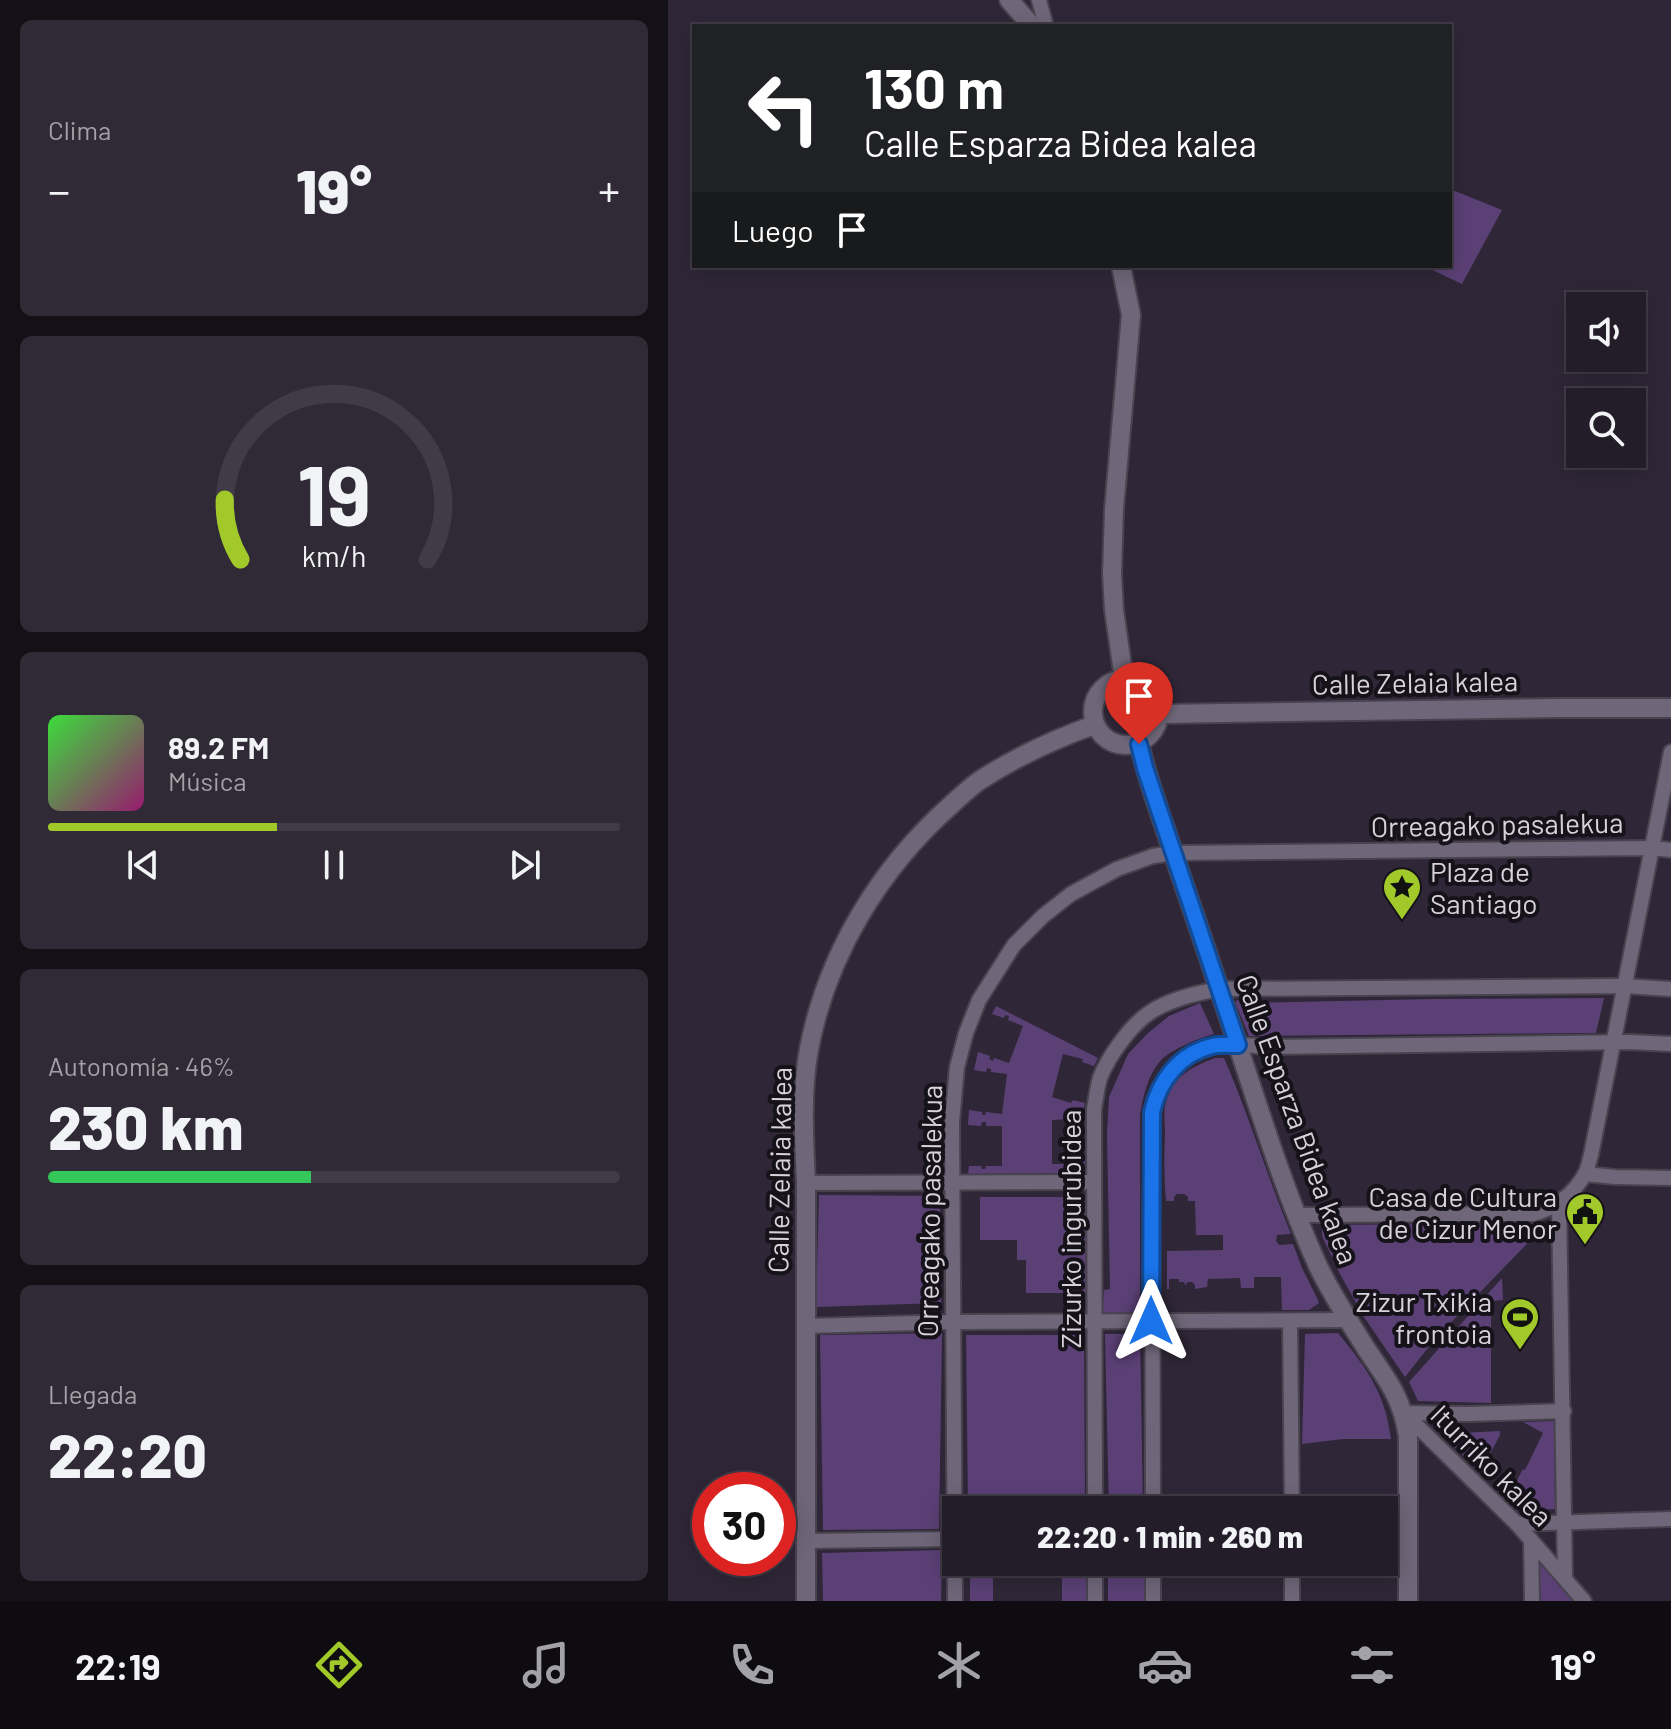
<!DOCTYPE html>
<html lang="es">
<head>
<meta charset="utf-8">
<style>
  body { margin:0; font-family:Barlow,sans-serif; background:#2f2a35; color:#f1f3f6; height:100vh; display:flex; flex-direction:column; font-size:30px; white-space:nowrap }
  * { box-sizing:border-box; margin:0 }
  p { font-size:26px; color:#a3a2a8 }
  .icon { flex:none; width:44px; height:44px; fill:none; stroke:currentColor; stroke-width:2; stroke-linecap:round; stroke-linejoin:round }
  .map { position:relative; flex:1; overflow:hidden }
  .sheet { display:flex; flex-direction:column; gap:20px; padding:20px; background:#131017; width:668px }
  .sheet>* { flex:none }
  .hud { position:absolute; left:24px; top:24px; width:760px; height:244px; border-radius:0px; box-shadow:0 4px 20px #0003,0 0 0 2px #403b46; background:#202124; color:#fff; overflow:hidden }
  .fabs { position:absolute; left:898px; top:292px; display:grid; gap:16px }
  .fabs a { display:grid; place-items:center; width:80px; height:80px; border-radius:0px; background:#231d29; box-shadow:0 4px 20px #0003,0 0 0 2px #403b46; font-size:40px }
  .speed { position:absolute; left:24px; top:1472px; display:flex; gap:16px; font-size:40px; font-weight:700; text-align:center }
  .speed>* { display:grid; place-content:center; width:104px; height:104px; border-radius:50%; background:#231d29; box-shadow:0 4px 20px #0003,0 0 0 2px #403b46; line-height:1 }
  .speed .limit { border:12px solid #d22; background:#fff; color:#111 }
  .pin { position:absolute; display:grid; place-items:center; width:68px; height:68px; color:#fff; margin:-82px -34px; border-radius:50% 50% 50% 0; rotate:-45deg; box-shadow:0 0 8px #0007 }
  .pin .icon { rotate:45deg }
  .me { position:absolute; width:88px; margin:-44px; rotate:0deg; stroke-linejoin:round; filter:drop-shadow(0 0 6px #0008) }
  .turn { display:flex; align-items:center; gap:28px; height:168px; padding:0 40px; font-size:36px }
  .turn .icon { width:104px; height:104px; stroke-width:2.5 }
  .turn b { display:block; font-size:56px; line-height:68px }
  .then { display:flex; align-items:center; height:76px; padding:0 40px; background:#0003; gap:16px; font-size:30px }
  .big { font-size:60px; font-weight:800; line-height:1.1 }
  .sheet .widget { flex:1; display:flex; flex-direction:column; justify-content:center; gap:12px; min-width:0; padding:0 28px; border-radius:12px; background:#2f2a35 }
  .sheet .dial { align-items:center; gap:0 }
  .dial svg { height:208px; overflow:visible; fill:none; stroke:#403b46; stroke-width:7; stroke-linecap:round; text-anchor:middle }
  .dial text { fill:#f1f3f6; stroke:none }
  .song { display:flex; align-items:center; gap:24px }
  .cover { width:96px; height:96px; border-radius:12px; background:linear-gradient(135deg,hsl(120 70% 55%),hsl(320 70% 35%)) }
  .played { height:8px; border-radius:4px; background:linear-gradient(90deg,#a1c929 40%,#403b46 40%) }
  .keys { display:flex; justify-content:space-around; direction:ltr }
  .heat { display:flex; justify-content:space-between; align-items:center; font-size:44px; direction:ltr }
  .charge { height:12px; border-radius:6px; background:linear-gradient(90deg,#34c759 46%,#403b46 0) }
  .trip { position:absolute; left:274px; top:1496px; width:456px; height:80px; border-radius:0px; background:#231d29; box-shadow:0 4px 20px #0003,0 0 0 2px #403b46; font-weight:800; line-height:80px; text-align:center }
  .dock { display:flex; height:128px; justify-content:space-around; align-items:center; background:#0e0c10; color:#a3a2a8 }
  .dock .icon { width:56px; height:56px }
  .dock .active { color:#a1c929 }
  .dock b { font-size:36px; color:#f1f3f6 }
  main { display:flex; flex:1; min-height:0 }
  .map>svg:first-child { display:block }
</style>
</head>
<body>
<main>
<section class="sheet">
<div class="widget"><p>Clima</p>
<div class="heat"><a>−</a><b class="big">19°</b><a>+</a></div>
</div>
<div class="widget dial"><svg viewBox="0 0 100 80">
<path d="M14 69A42 42 0 1 1 86 69"/>
<path d="M14 69A42 42 0 0 1 8 46" stroke="#a1c929"/>
<text x="50" y="56" font-size="32" font-weight="700">19</text>
<text x="50" y="72" font-size="11">km/h</text>
</svg></div>
<div class="widget">
<div class="song"><i class="cover"></i><div><b>89.2 FM</b><p>Música</p></div></div>
<div class="played"></div>
<div class="keys"><svg class="icon" aria-label="previous" viewBox="0 0 24 24"><path d="M18 5L8 12l10 7zM5 5v14"/></svg><svg class="icon" aria-label="pause" viewBox="0 0 24 24"><path d="M8 5v14M16 5v14"/></svg><svg class="icon" aria-label="next" viewBox="0 0 24 24"><path d="M6 5l10 7-10 7zM19 5v14"/></svg></div>
</div>
<div class="widget"><p>Autonomía · 46%</p><b class="big">230 km</b><div class="charge"></div></div>
<div class="widget"><p>Llegada</p><b class="big">22:20</b></div>
</section>
<div class="map">
<svg width="1003" height="1601" viewBox="0 0 1003 1601">
  <rect width="100%" height="100%" fill="#2f2737"/>
  <!-- green -->
  <g fill="#5b4076">
    <path d="M782,189L834,210L794,284L756,266H782Z"/>
    <path d="M579,994L582,1003L764,999L936,998L928,1033L581,1036L567,1002Z"/>
    <path d="M532,1003L546,1034C531,1038 504,1049 493,1060C480,1074 475,1097 472,1115V1313L434,1315L436,1290L442,1289L439,1133L441,1097L460,1054L480,1033L501,1016Z"/>
    <path d="M328,1006L430,1058L426,1066L414,1062L415,1059L395,1054L384,1097L403,1103L405,1100L417,1103L415,1113L417,1122H404V1119L384,1120V1164H404L405,1161H417L415,1173L300,1174L301,1166H313L314,1169H317L318,1166H334V1126H318V1122H314L313,1126L300,1125L301,1110L314,1112V1115H317L318,1112L334,1114L339,1074L323,1072V1069L319,1068L318,1072L306,1070L310,1052L322,1056L321,1059L325,1061L326,1058L341,1063L355,1026L340,1020L341,1016L337,1015L336,1018L324,1014Z"/>
    <path d="M547,1058H556C581,1115 599,1176 623,1234L609,1235L608,1241L611,1245L625,1244L634,1268L649,1298L651,1303L641,1310H614L613,1277H586V1288H573L572,1278L540,1279L539,1287L527,1289V1285L524,1282H520L517,1285L516,1282H511V1279H501V1289H499V1251L555,1250V1235H528L527,1201H520V1197L516,1194H509L506,1197V1201H498C496,1178 496,1155 497,1133C497,1123 495,1111 498,1102C506,1075 524,1067 547,1058Z"/>
    <path d="M151,1195L272,1196L273,1303L148,1307Z"/>
    <path d="M312,1197H418V1293H358V1260H349V1240H312Z"/>
    <path d="M873,1223L875,1227L767,1339L737,1377L696,1317L672,1274L654,1236V1230L658,1225Z"/>
    <path d="M834,1278L835,1300L823,1301V1403L750,1401L741,1382Z"/>
    <path d="M274,1333L271,1529L155,1530L152,1335Z"/>
    <path d="M670,1333C699,1369 717,1392 723,1439H675L634,1444L637,1334Z"/>
    <path d="M437,1334H472L475,1510H441Z"/>
    <path d="M298,1335H416L417,1510H300Z"/>
    <path d="M886,1421L887,1509L849,1511L834,1496L848,1482L855,1469L857,1470L875,1433L855,1422Z"/>
    <path d="M832,1431V1435L812,1473L774,1434Z"/>
    <path d="M274,1550L273,1601H155L154,1553Z"/>
    <path d="M873,1561L907,1601H870L867,1564Z"/>
    <rect x="302" y="1562" width="23" height="39"/>
    <rect x="394" y="1562" width="24" height="39"/>
    <path d="M440,1562L476,1563V1601H440Z"/>
  </g>
  <g fill="none" stroke-linecap="round" stroke-linejoin="round">
    <!-- minor casing -->
    <g stroke="#49424f" stroke-width="18">
      <g id="minor">
        <path d="M371,0L378,26"/>
        <path d="M917,1174L947,1177L1003,1178"/>
        <path d="M138,1183L426,1182"/>
        <path d="M891,1203L897,1578"/>
        <path d="M630,1215L864,1214C885,1210 906,1194 917,1174C920,1169 921,1161 923,1155L1003,752"/>
        <path d="M622,1322L624,1510"/>
        <path d="M138,1326L285,1322L681,1320"/>
        <path d="M736,1413L849,1524L916,1601"/>
        <path d="M736,1413L799,1414L896,1411"/>
        <path d="M427,1510L426,1109C428,1099 429,1088 432,1078C440,1057 462,1026 481,1013C500,1000 528,993 552,989L956,986L1003,989"/>
        <path d="M485,1510L484,1112C491,1080 511,1056 544,1046C561,1042 582,1046 600,1047L962,1042L1003,1044"/>
        <path d="M849,1524L1003,1519"/>
        <path d="M863,1540L864,1601"/>
        <path d="M137,1541L288,1539"/>
        <path d="M427,1562V1601"/>
        <path d="M624,1562V1601"/>
        <path d="M287,1601L284,1122L289,1067L298,1033L311,1000L346,945L375,916L403,894L449,869L485,856L505,853L984,848L1003,850"/>
        <path d="M485,1601V1562"/>
      </g>
    </g>
    <!-- tertiary casing -->
    <g stroke="#49424f" stroke-width="22">
      <g id="tertiary">
        <path d="M341,0L364,26"/>
        <path d="M453,266L463,315L446,509L444,574L446,610L456,679"/>
        <circle cx="458" cy="712" r="33"/>
        <path d="M492,714L890,708H1003"/>
        <path d="M471,744C479,775 489,806 500,837C516,886 534,936 550,986C582,1078 610,1178 650,1266C664,1295 682,1323 699,1350C720,1381 734,1398 740,1436V1601"/>
        <path d="M138,1601V1183C136,1139 133,1092 141,1049C159,954 212,868 283,805C292,797 301,788 311,781C346,758 387,739 426,725"/>
      </g>
    </g>
    <!-- minor -->
    <use href="#minor" stroke="#6f6779" stroke-width="14"/>
    <!-- tertiary -->
    <use href="#tertiary" stroke="#6f6779" stroke-width="18"/>
  </g>
  <g fill="none" stroke-linecap="round" stroke-linejoin="round">
    <!-- route casing -->
    <g stroke="#114b97" stroke-width="20">
      <path id="route" d="M471,744L477,768L570,1045C562,1045 552,1044 544,1046C511,1054 491,1081 484,1112L483,1321"/>
    </g>
    <!-- route -->
    <use href="#route" stroke="#1a73e8" stroke-width="14"/>
  </g>
  <!-- icons -->
  <defs>
    <g id="sight-pin" transform="scale(2)"><path d="M0 17L-7.5 6A9.5 9.5 0 1 1 7.5 6Z" fill="#a1c929" stroke="#151219"/><path d="M0-6L1.8-2.2L6-1.7L2.9 1.2L3.7 5.4L0 3.3L-3.7 5.4L-2.9 1.2L-6-1.7L-1.8-2.2Z" fill="#111"/></g>
    <g id="civic-pin" transform="scale(2)"><path d="M0 17L-7.5 6A9.5 9.5 0 1 1 7.5 6Z" fill="#a1c929" stroke="#151219"/><path d="M-.6-6.5H3V-4.5H.6V-3L4-1V1h2V6H-6V1h2V-1L-.6-3ZM-1.2 2.5V6h2.4V2.5Z" fill="#111"/></g>
    <g id="stadium-pin" transform="scale(2)"><path d="M0 17L-7.5 6A9.5 9.5 0 1 1 7.5 6Z" fill="#a1c929" stroke="#151219"/><path d="M0-5a6.5 5 0 1 0 0 10a6.5 5 0 1 0 0-10ZM-3.5-1.8h7v3.6h-7Z" fill="#111"/></g>
  </defs>
  <g fill-rule="evenodd">
    <use href="#sight-pin" x="734" y="887"/>
    <use href="#civic-pin" x="917" y="1212"/>
    <use href="#stadium-pin" x="852" y="1317"/>
  </g>
  <g text-anchor="middle" dominant-baseline="central" stroke-width="8" stroke-linejoin="round" paint-order="stroke">
    <!-- street labels -->
    <g font-size="28" fill="#d6d1db" stroke="#151219">
      <text transform="translate(747 682) rotate(-1)">Calle Zelaia kalea</text>
      <text transform="translate(829 824) rotate(-1)">Orreagako pasalekua</text>
      <text transform="translate(630 1119) rotate(70)">Calle Esparza Bidea kalea</text>
      <text transform="translate(111 1170) rotate(-89)">Calle Zelaia kalea</text>
      <text transform="translate(261 1211) rotate(-89)">Orreagako pasalekua</text>
      <text transform="translate(402 1229) rotate(-90)">Zizurko ingurubidea</text>
      <text transform="translate(824 1465) rotate(45)">Iturriko kalea</text>
    </g>
    <!-- poi labels -->
    <g font-size="28" fill="#d6d1db" stroke="#151219" text-anchor="end">
      <text x="762" y="871" text-anchor="start">Plaza de<tspan x="762" dy="32">Santiago</tspan></text>
      <text x="889" y="1196">Casa de Cultura<tspan x="889" dy="32">de Cizur Menor</tspan></text>
      <text x="824" y="1301">Zizur Txikia<tspan x="824" dy="32">frontoia</tspan></text>
    </g>
  </g>
</svg>
<div class="fabs">
<a><svg class="icon" aria-label="sound" viewBox="0 0 24 24"><path d="M4 9h4l5-4v14l-5-4H4zM17 9q2 3 0 6"/></svg></a>
<a><svg class="icon" aria-label="search" viewBox="0 0 24 24"><circle cx="10" cy="10" r="6"/><path d="M15 15l6 6"/></svg></a>
</div>
<div class="speed"><div class="limit">30</div></div>
<div class="pin" style="left:471px;top:744px;background:#d93025"><svg class="icon" aria-label="arrive" viewBox="0 0 24 24"><path d="M6 21V4h12l-3 4 3 4H6"/></svg></div>
<svg class="me" style="left:483px;top:1321px" viewBox="-20 -20 40 40"><path d="M0-17L14 15 0 8-14 15z" fill="#1a73e8" stroke="#fff" stroke-width="4"/></svg>
<div class="trip">22:20 · 1 min · 260 m</div>
<div class="hud">
<div class="turn"><svg class="icon" aria-label="left" viewBox="0 0 24 24"><path d="M17 20v-9H6M10 6l-5 5 5 5"/></svg><div><b>130 m</b>Calle Esparza Bidea kalea</div></div>
<div class="then">Luego<svg class="icon" aria-label="arrive" viewBox="0 0 24 24"><path d="M6 21V4h12l-3 4 3 4H6"/></svg></div>
</div>
</div>
</main>
<nav class="dock">
<b>22:19</b>
<svg class="icon active" aria-label="directions" viewBox="0 0 24 24"><path d="M12 3l9 9-9 9-9-9zM9 14v-3h6M13 9l2 2-2 2"/></svg>
<svg class="icon" aria-label="music" viewBox="0 0 24 24"><path d="M9 18V5l10-2v13"/><circle cx="6" cy="18" r="3"/><circle cx="16" cy="16" r="3"/></svg>
<svg class="icon" aria-label="phone" viewBox="0 0 24 24"><path d="M5 4h4l2 5-3 2q2 4 5 5l2-3 5 2v4C11 20 4 13 5 4z"/></svg>
<svg class="icon" aria-label="climate" viewBox="0 0 24 24"><path d="M12 3v18M4 7l16 10M4 17L20 7"/></svg>
<svg class="icon" aria-label="car" viewBox="0 0 24 24"><path d="M5 17H2v-5l4-1 3-4h7l3 4 3 1v5h-3M9 17h6M6 11h13"/><circle cx="7" cy="17" r="2"/><circle cx="17" cy="17" r="2"/></svg>
<svg class="icon" aria-label="filters" viewBox="0 0 24 24"><path d="M4 7h16M4 17h16"/><circle cx="9" cy="7" r="2"/><circle cx="15" cy="17" r="2"/></svg>
<b>19°</b>
</nav>
</body>
</html>
